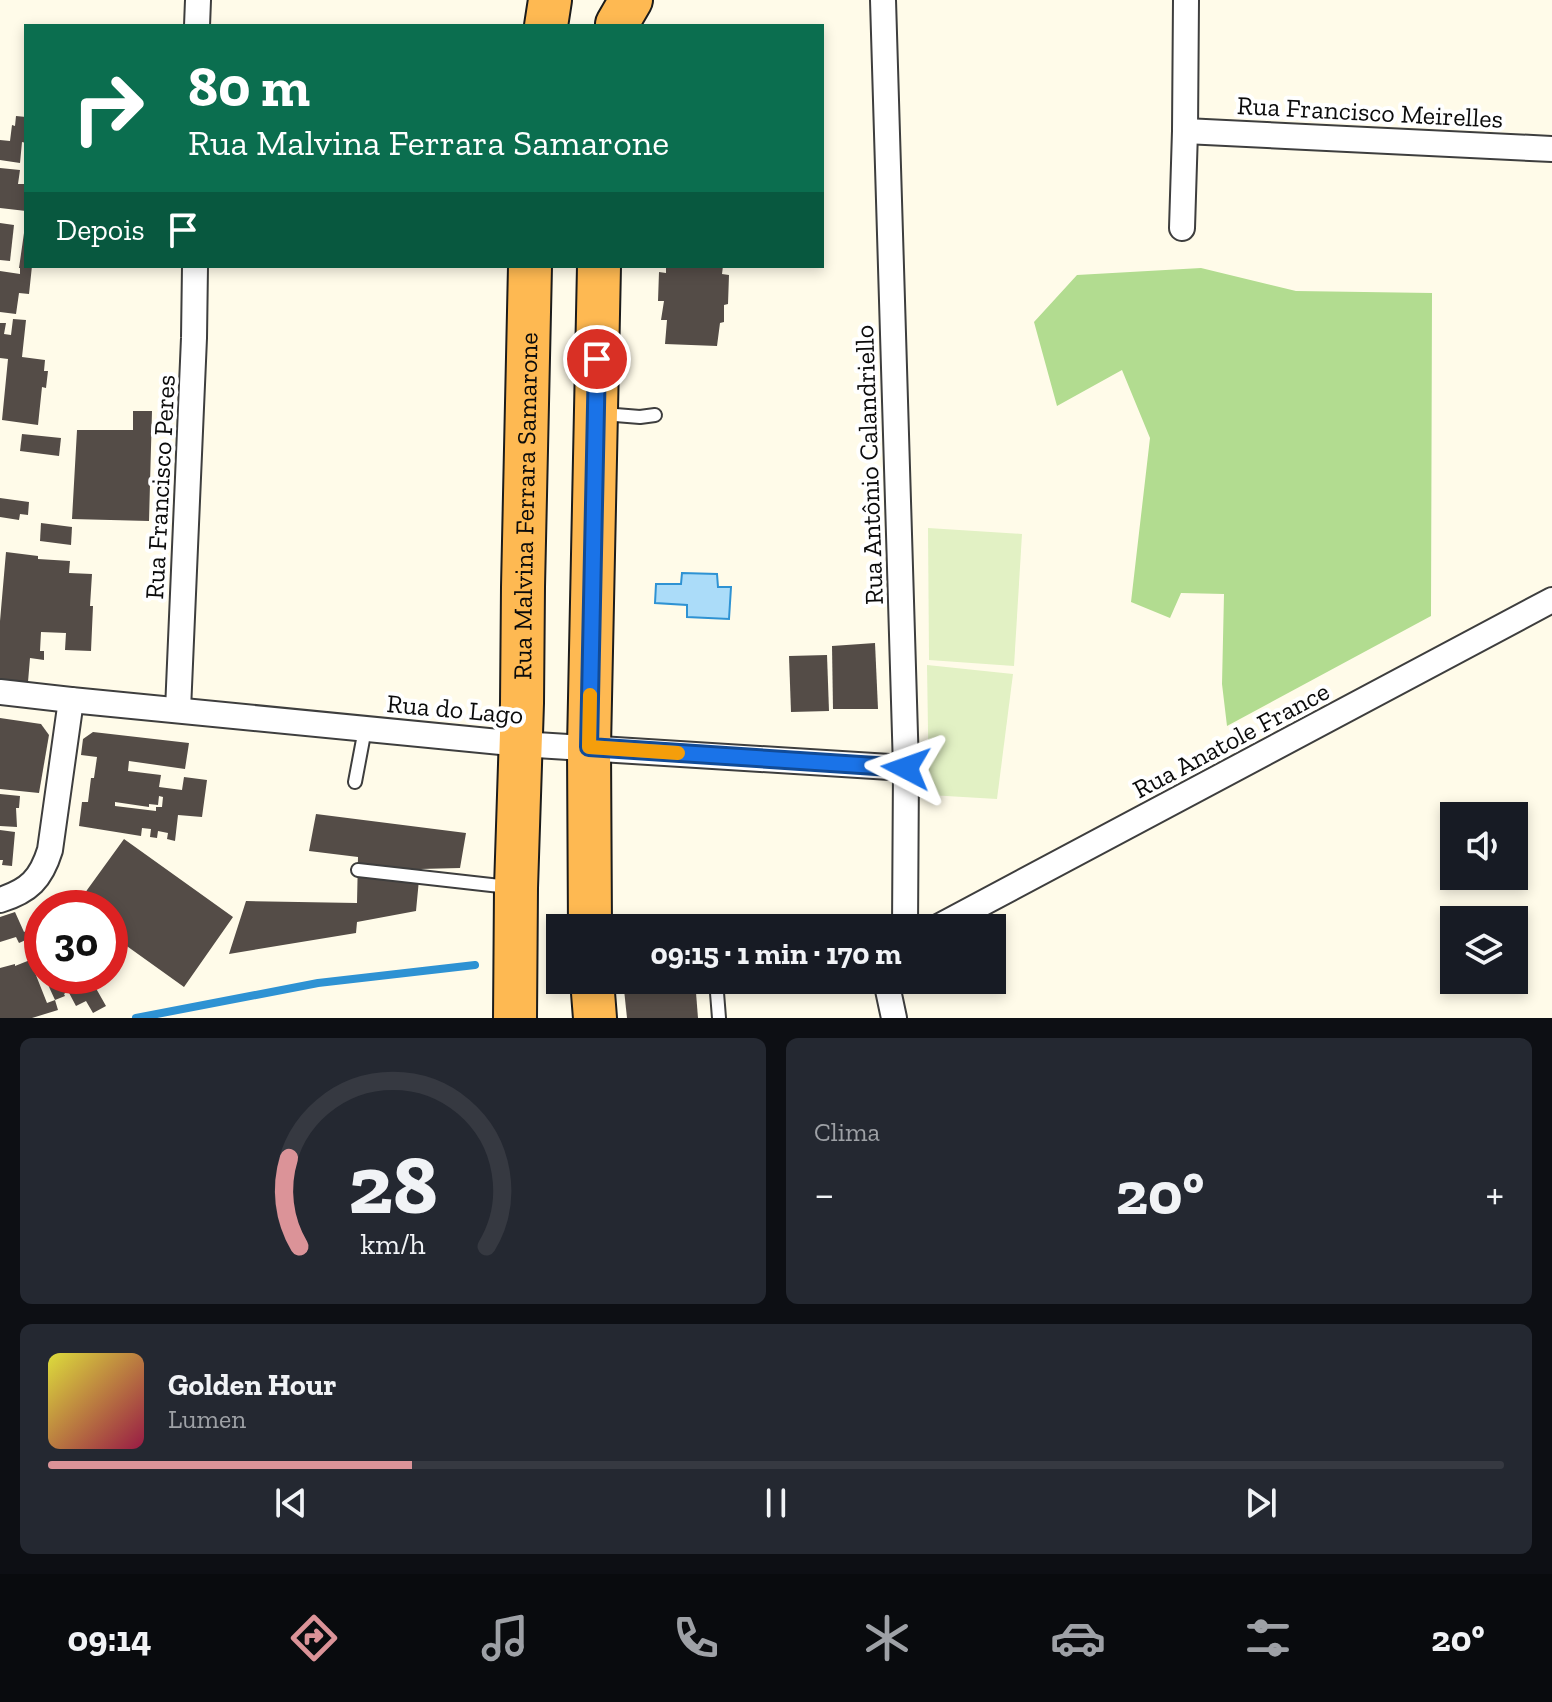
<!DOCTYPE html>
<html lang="pt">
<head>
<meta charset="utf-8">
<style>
  body { margin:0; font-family:"Zilla Slab",serif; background:#242831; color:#f1f3f6; height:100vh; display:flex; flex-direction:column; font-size:30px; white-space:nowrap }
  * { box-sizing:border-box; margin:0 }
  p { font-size:26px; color:#9ea1a6 }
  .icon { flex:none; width:44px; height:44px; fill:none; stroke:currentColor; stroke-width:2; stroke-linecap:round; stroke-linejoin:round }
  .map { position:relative; height:1018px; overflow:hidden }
  .sheet { display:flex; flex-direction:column; gap:20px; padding:20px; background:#0d0f14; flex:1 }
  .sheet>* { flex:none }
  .banner { position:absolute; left:24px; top:24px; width:800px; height:244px; border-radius:0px; box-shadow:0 4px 12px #0003; background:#0b6e4f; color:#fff; overflow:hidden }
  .fabs { position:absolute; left:1440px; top:802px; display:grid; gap:16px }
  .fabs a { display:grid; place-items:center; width:88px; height:88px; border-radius:0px; background:#171b24; box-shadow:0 4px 12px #0003; font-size:40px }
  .speed { position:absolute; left:24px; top:890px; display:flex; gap:16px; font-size:40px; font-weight:700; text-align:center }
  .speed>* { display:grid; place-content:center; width:104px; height:104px; border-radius:50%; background:#171b24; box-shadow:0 4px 12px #0003; line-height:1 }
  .speed .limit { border:12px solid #d22; background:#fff; color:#111 }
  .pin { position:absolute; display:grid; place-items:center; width:68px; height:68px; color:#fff; margin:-34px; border:4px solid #fff; border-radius:50%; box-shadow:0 2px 8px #0007 }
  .me { position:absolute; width:88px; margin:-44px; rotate:274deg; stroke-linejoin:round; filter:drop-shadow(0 0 6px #0008) }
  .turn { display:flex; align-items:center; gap:28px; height:168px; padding:0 32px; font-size:36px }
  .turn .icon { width:104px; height:104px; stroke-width:2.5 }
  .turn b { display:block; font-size:56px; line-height:68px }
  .then { display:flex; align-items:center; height:76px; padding:0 32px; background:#0003; gap:16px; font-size:30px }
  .big { font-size:60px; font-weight:700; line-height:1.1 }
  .sheet .tile { flex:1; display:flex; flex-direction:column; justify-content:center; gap:12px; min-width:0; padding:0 28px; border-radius:12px; background:#242831 }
  .sheet .dial { align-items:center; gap:0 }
  .dial svg { height:208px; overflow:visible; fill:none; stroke:#363941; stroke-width:7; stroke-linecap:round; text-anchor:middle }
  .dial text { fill:#f1f3f6; stroke:none }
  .song { display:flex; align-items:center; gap:24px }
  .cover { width:96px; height:96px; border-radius:12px; background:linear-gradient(135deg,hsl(60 70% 55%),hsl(340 70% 35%)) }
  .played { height:8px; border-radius:4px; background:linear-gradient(90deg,#db9398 25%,#363941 25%) }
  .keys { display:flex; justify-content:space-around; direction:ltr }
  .heat { display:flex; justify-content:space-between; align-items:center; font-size:44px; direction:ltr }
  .sheet .tiles { flex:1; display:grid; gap:20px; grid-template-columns:1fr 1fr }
  .tile:last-child { grid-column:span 2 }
  .trip { position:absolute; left:546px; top:914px; width:460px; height:80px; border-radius:0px; background:#171b24; box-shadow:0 4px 12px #0003; font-weight:700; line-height:80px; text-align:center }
  .menu { display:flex; height:128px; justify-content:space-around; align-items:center; background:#090b0e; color:#9ea1a6 }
  .menu .icon { width:56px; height:56px }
  .menu .on { color:#db9398 }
  .menu b { font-size:36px; color:#f1f3f6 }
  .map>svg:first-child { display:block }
</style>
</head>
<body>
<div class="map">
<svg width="1552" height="1018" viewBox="0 0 1552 1018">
  <rect width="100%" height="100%" fill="#fffbe9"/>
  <!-- forest -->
  <path fill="#b2dc90" d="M1201,268L1296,291L1432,293L1431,616L1227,726L1222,684L1224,594L1181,593L1170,618L1131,602L1150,438L1122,370L1057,406L1034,322L1077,275Z"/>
  <!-- pitch -->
  <g fill="#e2f1c4">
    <path d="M928,528L1022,534L1014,666L929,660Z"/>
    <path d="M927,665L1013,674L997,799L929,795Z"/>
  </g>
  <!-- water -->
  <path fill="#abdcf9" stroke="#2e92d3" stroke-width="2" d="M682,573L717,574L718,587H731L729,619L687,617V605L655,603L656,584H681Z"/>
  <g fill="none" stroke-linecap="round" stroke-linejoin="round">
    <!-- stream -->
    <path stroke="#2e92d3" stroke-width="8" d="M136,1018L318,983L475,965"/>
  </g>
  <!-- building -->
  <g fill="#544c47" fill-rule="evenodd">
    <path d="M16,116L26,117V143L22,142L20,163L0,160V140L10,141L12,125L15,126Z"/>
    <path d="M0,168L20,170L18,184H26V211L0,208Z"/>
    <path d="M0,223L14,225L10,261L0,260Z"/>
    <path d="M24,233H26V266H32L29,294L19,293L16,314L0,312V271L20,274V268H19Z"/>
    <path d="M666,266H723L722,274L729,275L728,304L724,305V322L720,323L717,346L665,344L667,320H661L664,301H658L659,272L666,273Z"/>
    <path d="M13,319L26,320L22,357L45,360L44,371H48L46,388L42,387L38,425L2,420L8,359L0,358V323H6L4,334L11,335Z"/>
    <path d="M133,411H152L149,521L72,519L77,430H133Z"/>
    <path d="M22,434L61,438L59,456L20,451Z"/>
    <path d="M0,498L29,502L28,515L20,514L19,520L0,517Z"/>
    <path d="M41,523L72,527L71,545L40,541Z"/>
    <path d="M6,552L38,556V559L70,561L69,573L92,574L90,606H93L91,651L65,650L66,633L41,632L40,651H44V660L30,658L28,682L0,679V621Z"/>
    <path d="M875,643L878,709H833L832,646Z"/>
    <path d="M827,655L829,711L791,712L789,656Z"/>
    <path d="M0,718L41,724L49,735L39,793L0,789Z"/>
    <path d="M93,732L189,743L185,769L129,761L128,771L161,775L159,787L182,790L184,777L207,780L202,817L178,815L175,841L167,839L168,833L158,831L157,838L150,837L151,829L142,828L141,836L79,826L82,802H88L91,778H94L97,757L81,755L83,739ZM159,796L163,797L162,807H156V811L115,806V802L149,807V804L158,805Z"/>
    <path d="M0,794L20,796L19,808H16L17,827L0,826Z"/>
    <path d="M316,814L466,833L460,868L420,869L416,911L357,922L356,933L229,954L246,901L357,903L358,857L309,851Z"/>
    <path d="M0,830L15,832L12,866L2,865L3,860H0Z"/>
    <path d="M124,839L233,917L184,987L110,934V908H74Z"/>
    <path d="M15,912L24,932L42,922V971L28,939L19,943L16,937L0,942V917Z"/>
    <path d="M30,960L47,1003L55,1000L58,1010L32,1018H0V968L15,964V966Z"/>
    <path d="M44,976H89L106,1006L93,1013L86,1001L76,1006L68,991L64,994L65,996L55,1000Z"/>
    <path d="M623,980H695L698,1018H627Z"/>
  </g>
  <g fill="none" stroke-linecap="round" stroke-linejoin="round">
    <!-- service casing -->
    <g stroke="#3e3e3e" stroke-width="16">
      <g id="service">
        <path d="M603,414L640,417L655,415"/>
        <path d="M355,782L365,729"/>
        <path d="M358,870L509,887"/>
        <path d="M716,980L719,1018"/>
      </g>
    </g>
    <!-- minor casing -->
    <g stroke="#3e3e3e" stroke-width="28">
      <g id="minor">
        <path d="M883,0L906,768L905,928"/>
        <path d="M197,26L198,0"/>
        <path d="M1185,131L1552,149"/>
        <path d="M1182,228L1185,131L1186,0"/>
        <path d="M0,692L71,700L520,744L906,768"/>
        <path d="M178,710L194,338L195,266"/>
        <path d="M0,900C29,891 41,879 50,850L71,700"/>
        <path d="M936,928L1552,600"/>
        <path d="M890,980L888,990L894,1018"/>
      </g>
    </g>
    <!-- trunk casing -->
    <g stroke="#1c1c1c" stroke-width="46">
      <g id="trunk">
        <path d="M617,24L631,0"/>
        <path d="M546,26L550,0"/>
        <path d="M590,928L589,747L599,266"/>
        <path d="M592,980L595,1018"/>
        <path id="s1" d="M515,1018L516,888L522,703L523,587L530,266"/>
      </g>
    </g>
    <!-- service -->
    <use href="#service" stroke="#fff" stroke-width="12"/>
    <!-- minor -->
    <use href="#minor" stroke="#fff" stroke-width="24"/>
    <!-- trunk -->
    <use href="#trunk" stroke="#feb952" stroke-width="42"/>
  </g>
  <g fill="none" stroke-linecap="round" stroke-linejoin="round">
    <!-- route casing -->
    <g stroke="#114b97" stroke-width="20">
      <path id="route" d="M597,359L589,747L906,768"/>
    </g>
    <!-- route -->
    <use href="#route" stroke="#1a73e8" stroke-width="14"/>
    <!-- slow -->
    <path stroke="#f59e0b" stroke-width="14" d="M590,695L589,747L678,753"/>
  </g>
  <g text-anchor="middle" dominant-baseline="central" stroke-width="8" stroke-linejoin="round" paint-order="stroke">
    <!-- street labels -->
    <g font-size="26" fill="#0b0b0b" stroke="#fff">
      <text transform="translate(1370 112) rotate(3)">Rua Francisco Meirelles</text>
      <text transform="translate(869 465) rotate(-92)">Rua Antônio Calandriello</text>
      <text transform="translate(160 487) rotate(-87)">Rua Francisco Peres</text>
      <text stroke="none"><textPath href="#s1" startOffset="512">Rua Malvina Ferrara Samarone</textPath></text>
      <text transform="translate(455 709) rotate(5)">Rua do Lago</text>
      <text transform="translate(1231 740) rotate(-28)">Rua Anatole France</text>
    </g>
  </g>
</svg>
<div class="fabs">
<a><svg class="icon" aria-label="sound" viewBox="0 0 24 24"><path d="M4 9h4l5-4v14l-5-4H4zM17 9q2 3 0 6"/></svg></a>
<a><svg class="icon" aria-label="layers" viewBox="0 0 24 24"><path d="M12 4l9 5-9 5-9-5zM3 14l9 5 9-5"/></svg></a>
</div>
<div class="speed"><div class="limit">30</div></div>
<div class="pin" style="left:597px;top:359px;background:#d93025"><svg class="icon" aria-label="arrive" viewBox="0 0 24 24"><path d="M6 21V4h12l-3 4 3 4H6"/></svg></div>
<svg class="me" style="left:906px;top:768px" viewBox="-20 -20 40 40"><path d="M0-17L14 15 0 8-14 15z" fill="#1a73e8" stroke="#fff" stroke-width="4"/></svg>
<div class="trip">09:15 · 1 min · 170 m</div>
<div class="banner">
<div class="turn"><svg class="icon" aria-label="right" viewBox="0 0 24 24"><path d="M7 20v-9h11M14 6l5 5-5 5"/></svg><div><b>80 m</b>Rua Malvina Ferrara Samarone</div></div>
<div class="then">Depois<svg class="icon" aria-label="arrive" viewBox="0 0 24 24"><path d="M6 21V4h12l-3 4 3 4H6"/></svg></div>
</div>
</div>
<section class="sheet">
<div class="tiles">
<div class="tile dial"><svg viewBox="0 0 100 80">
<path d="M14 69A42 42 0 1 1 86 69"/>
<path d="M14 69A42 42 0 0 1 10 35" stroke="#db9398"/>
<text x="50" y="56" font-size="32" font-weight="700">28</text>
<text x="50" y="72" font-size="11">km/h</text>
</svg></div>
<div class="tile"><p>Clima</p>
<div class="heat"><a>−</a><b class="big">20°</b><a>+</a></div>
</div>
<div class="tile">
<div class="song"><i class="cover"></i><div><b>Golden Hour</b><p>Lumen</p></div></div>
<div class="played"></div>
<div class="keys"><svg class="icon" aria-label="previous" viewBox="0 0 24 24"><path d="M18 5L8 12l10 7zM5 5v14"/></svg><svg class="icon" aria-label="pause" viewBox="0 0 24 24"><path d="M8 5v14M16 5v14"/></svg><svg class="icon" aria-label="next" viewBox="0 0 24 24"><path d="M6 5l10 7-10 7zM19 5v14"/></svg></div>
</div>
</div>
</section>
<nav class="menu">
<b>09:14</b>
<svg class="icon on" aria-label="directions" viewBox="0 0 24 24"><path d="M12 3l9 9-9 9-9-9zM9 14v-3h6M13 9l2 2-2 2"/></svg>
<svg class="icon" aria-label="music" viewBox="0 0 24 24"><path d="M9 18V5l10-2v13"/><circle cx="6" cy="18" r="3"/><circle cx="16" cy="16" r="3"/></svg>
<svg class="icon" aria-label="phone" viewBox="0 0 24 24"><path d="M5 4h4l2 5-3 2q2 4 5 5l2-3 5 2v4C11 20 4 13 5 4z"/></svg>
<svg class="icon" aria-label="climate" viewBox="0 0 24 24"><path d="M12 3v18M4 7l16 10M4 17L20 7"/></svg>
<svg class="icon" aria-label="car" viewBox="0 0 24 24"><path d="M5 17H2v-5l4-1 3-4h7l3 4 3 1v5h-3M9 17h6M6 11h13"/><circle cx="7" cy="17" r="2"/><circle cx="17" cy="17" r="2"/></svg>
<svg class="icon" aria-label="filters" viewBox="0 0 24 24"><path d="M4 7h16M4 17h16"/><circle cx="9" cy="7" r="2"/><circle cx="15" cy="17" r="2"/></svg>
<b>20°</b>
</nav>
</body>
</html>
